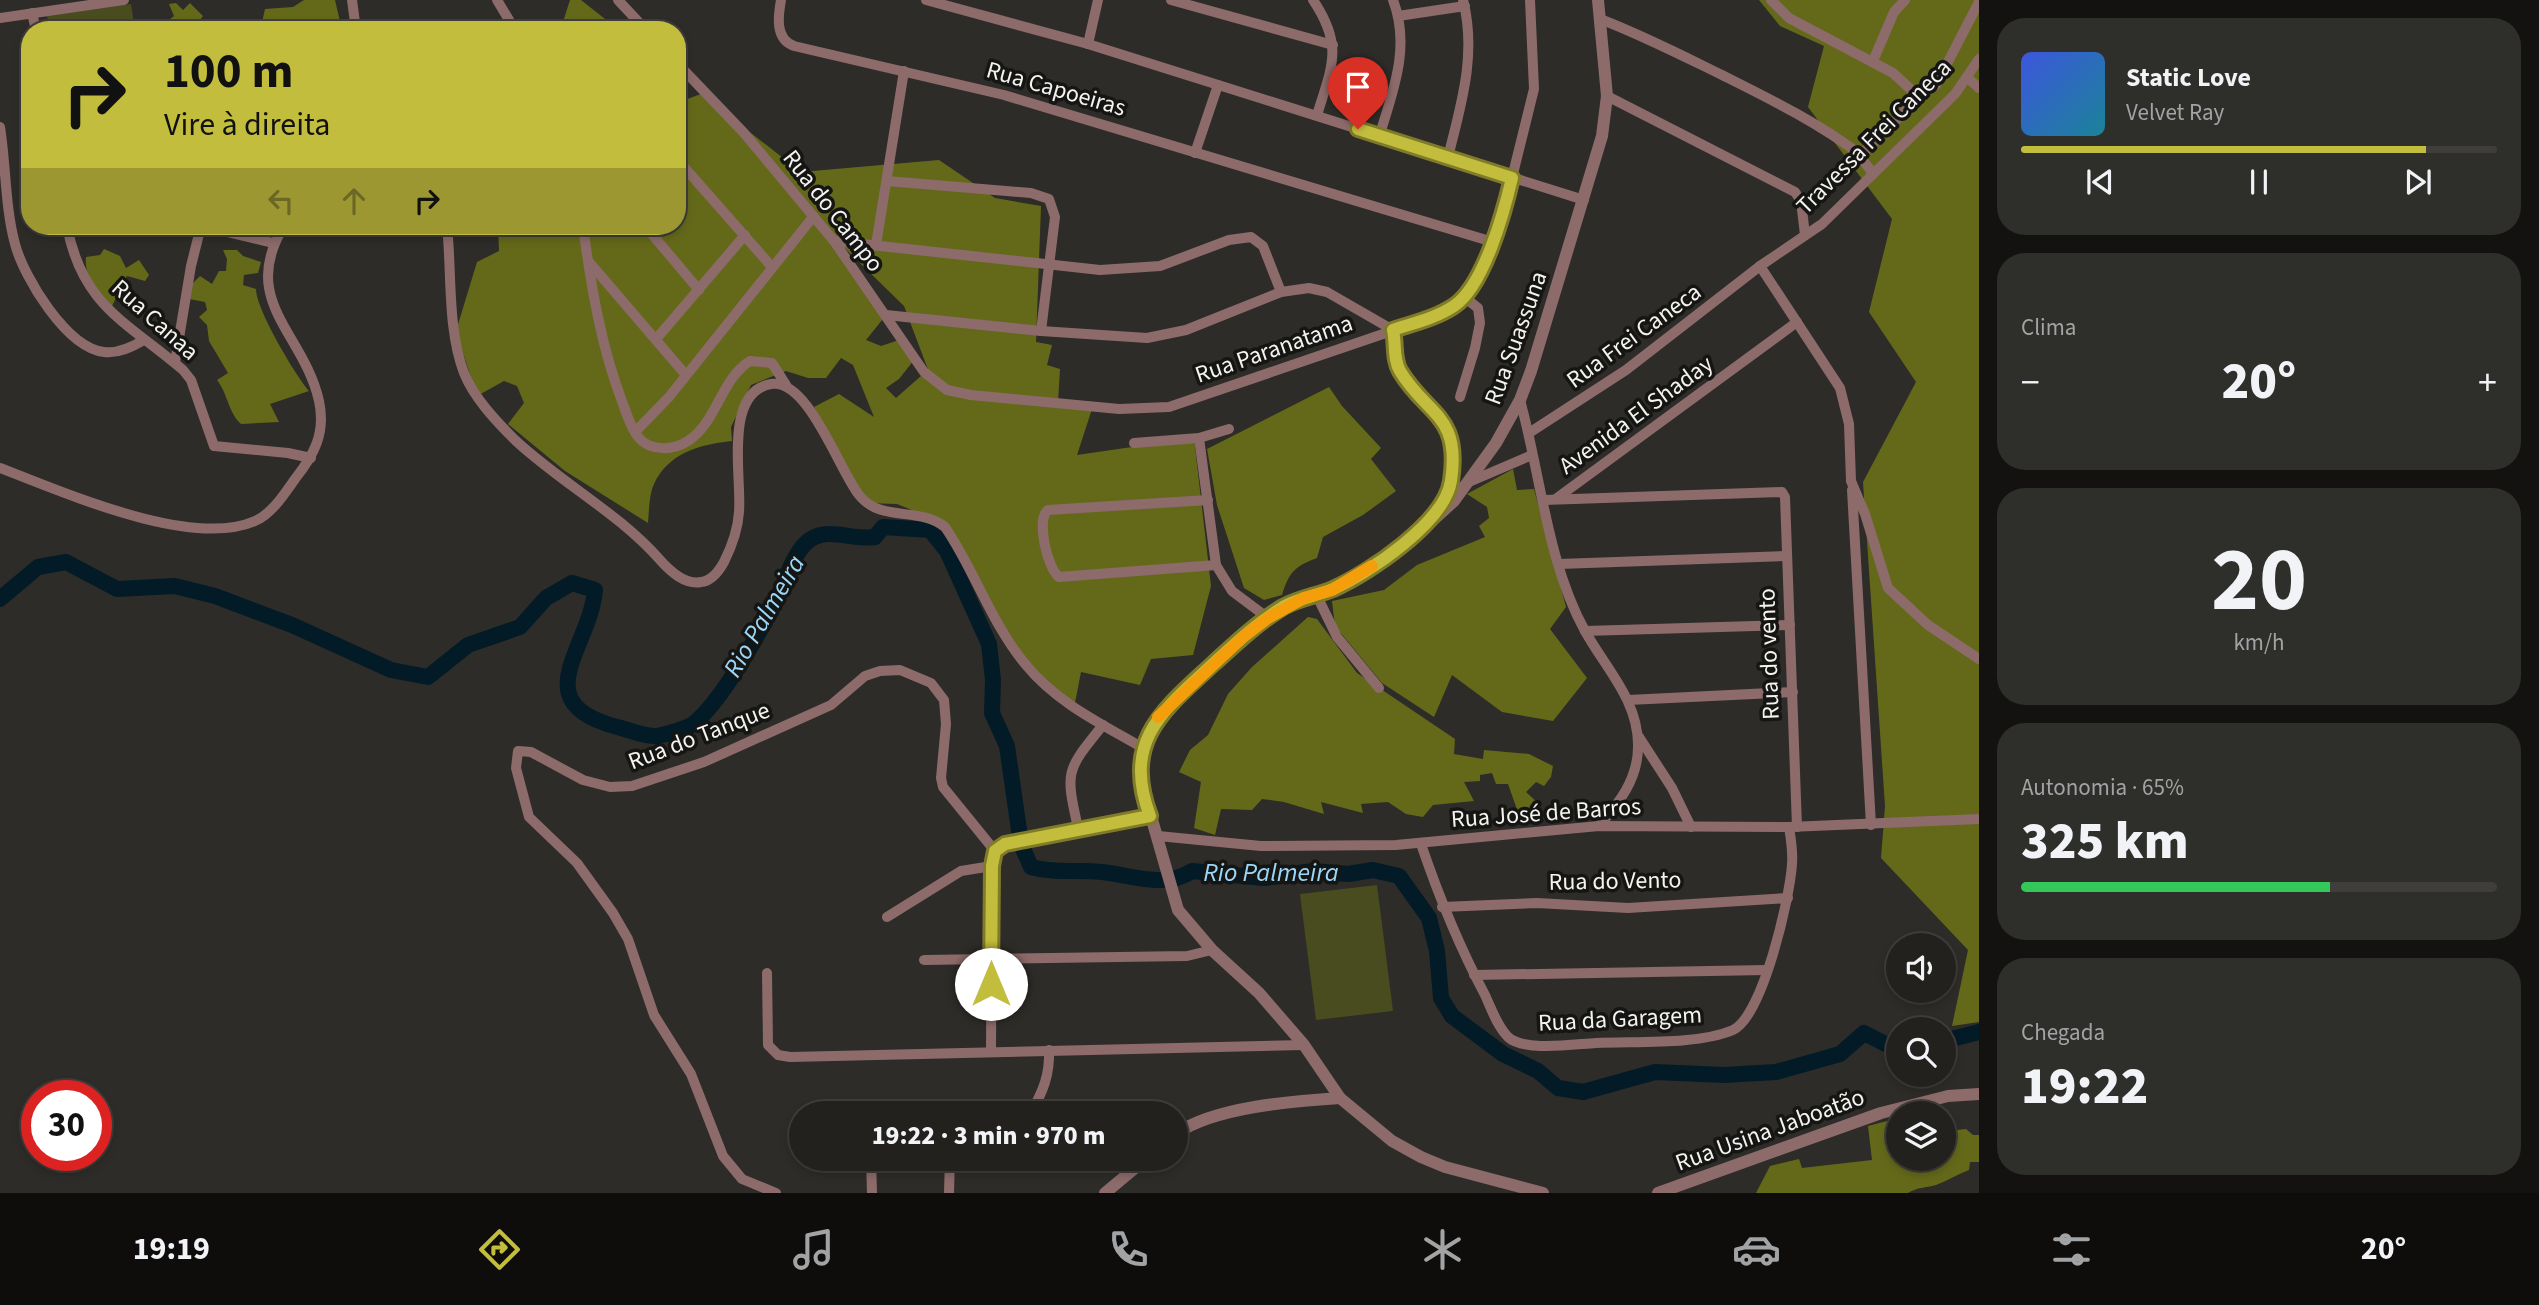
<!DOCTYPE html>
<html lang="pt">
<head>
<meta charset="utf-8">
<style>
  body { margin:0; font-family:"Source Sans 3",sans-serif; background:#2e2e2b; color:#f1f3f6; height:100vh; display:flex; flex-direction:column; font-size:26px; white-space:nowrap }
  * { box-sizing:border-box; margin:0 }
  p { font-size:23px; color:#a2a3a4 }
  .icon { flex:none; width:38px; height:38px; fill:none; stroke:currentColor; stroke-width:2; stroke-linecap:round; stroke-linejoin:round }
  .map { position:relative; flex:1; overflow:hidden }
  .sheet { display:flex; flex-direction:column; gap:18px; padding:18px; background:#131210; width:560px }
  .sheet>* { flex:none }
  .top-card { position:absolute; left:21px; top:21px; width:665px; height:214px; border-radius:28px; box-shadow:0 4px 10px #0003,0 0 0 2px #3f3e3c; background:#c3bd3e; color:#111; overflow:hidden }
  .buttons { position:absolute; left:1886px; top:933px; display:grid; gap:14px }
  .buttons a { display:grid; place-items:center; width:70px; height:70px; border-radius:50%; background:#22211e; box-shadow:0 4px 10px #0003,0 0 0 2px #3f3e3c; font-size:35px }
  .speed { position:absolute; left:21px; top:1080px; display:flex; gap:14px; font-size:35px; font-weight:700; text-align:center }
  .speed>* { display:grid; place-content:center; width:91px; height:91px; border-radius:50%; background:#22211e; box-shadow:0 4px 10px #0003,0 0 0 2px #3f3e3c; line-height:1 }
  .speed .limit { border:10px solid #d22; background:#fff; color:#111 }
  .pin { position:absolute; display:grid; place-items:center; width:60px; height:60px; color:#fff; margin:-72px -30px; border-radius:50% 50% 50% 0; rotate:-45deg; box-shadow:0 0 7px #0007 }
  .pin .icon { rotate:45deg }
  .me { position:absolute; width:77px; margin:-38px; rotate:0deg; stroke-linejoin:round; filter:drop-shadow(0 0 5px #0008) }
  .turn { display:flex; align-items:center; gap:24px; height:147px; padding:0 28px; font-size:32px }
  .turn .icon { width:91px; height:91px; stroke-width:2.5 }
  .turn b { display:block; font-size:49px; line-height:60px }
  .lanes { display:flex; align-items:center; height:66px; padding:0 28px; background:#0003; justify-content:center; gap:35px; direction:ltr }
  .lanes .off { opacity:.35 }
  .big { font-size:52px; font-weight:800; line-height:1.1 }
  .sheet .widget { flex:1; display:flex; flex-direction:column; justify-content:center; gap:10px; min-width:0; padding:0 24px; border-radius:28px; background:#2e2e2b }
  .sheet .dial { align-items:center; gap:0 }
  .dial b { font-size:91px; line-height:1 }
  .song { display:flex; align-items:center; gap:21px }
  .cover { width:84px; height:84px; border-radius:10px; background:linear-gradient(135deg,hsl(230 70% 55%),hsl(190 70% 35%)) }
  .played { height:7px; border-radius:4px; background:linear-gradient(90deg,#c3bd3e 85%,#3f3e3c 85%) }
  .keys { display:flex; justify-content:space-around; direction:ltr }
  .heat { display:flex; justify-content:space-between; align-items:center; font-size:38px; direction:ltr }
  .charge { height:10px; border-radius:5px; background:linear-gradient(90deg,#34c759 65%,#3f3e3c 0) }
  .trip { position:absolute; left:789px; top:1101px; width:399px; height:70px; border-radius:35px; background:#22211e; box-shadow:0 4px 10px #0003,0 0 0 2px #3f3e3c; font-weight:800; line-height:70px; text-align:center }
  .tab-bar { display:flex; height:112px; justify-content:space-around; align-items:center; background:#0e0d0c; color:#a2a3a4 }
  .tab-bar .icon { width:49px; height:49px }
  .tab-bar .active { color:#c3bd3e }
  .tab-bar b { font-size:32px; color:#f1f3f6 }
  main { display:flex; flex:1; min-height:0 }
  .map>svg:first-child { display:block }
</style>
</head>
<body>
<main>
<div class="map">
<svg width="1979" height="1193" viewBox="0 0 1979 1193">
  <rect width="100%" height="100%" fill="#2e2c28"/>
  <!-- green -->
  <g fill="#484c1e">
    <path d="M131,4L135,30H50L47,16Z"/>
    <path d="M1377,885L1393,1011L1316,1020L1300,894Z"/>
  </g>
  <!-- forest -->
  <g fill="#64691a" fill-rule="evenodd">
    <path d="M304,0H335L342,30H222L228,24L261,27L265,9L293,7Z"/>
    <path d="M570,0H581L619,30H573L563,22Z"/>
    <path d="M1759,0H1979V1022L1952,1026L1968,950L1881,858L1885,806L1863,482L1916,382L1869,312L1892,219L1808,107L1824,46L1780,26Z"/>
    <path d="M176,3L183,10L190,3L203,16L196,25L199,30H174V26L165,23L174,16L169,4Z"/>
    <path d="M701,94L801,172L939,160L995,198L1041,206L1036,342L1052,345L1047,365L1060,369L1058,402L1093,406L1077,455L1194,438L1211,586L1193,655L1151,659L1140,685L1081,672L1074,708L1028,668L936,520L897,504L867,503L814,407L839,394L874,417L853,365L841,358L826,378H808L786,371L751,385L731,427L732,441C701,444 668,453 654,484C649,495 649,511 648,523L565,471L508,424L524,403L517,386L504,381L477,396L456,331L477,262L499,251L498,226H677V96L682,101ZM822,226L904,306L932,380L921,376L896,398L886,388L899,379L914,360L899,340L881,346L866,340L886,315Z"/>
    <path d="M104,249L120,256L126,268L139,260L149,275L145,281L127,276L112,306C97,295 84,276 86,257L100,255Z"/>
    <path d="M223,250H237L243,256L261,262L258,273L244,275L243,285L256,289C256,309 294,373 309,391L270,404L279,422L241,424C228,412 228,394 217,380L228,373L209,341L207,325L199,317L207,310L205,302L189,299L191,285L200,276L212,284L219,271H226L227,259Z"/>
    <path d="M1329,387L1342,406L1381,448L1371,459L1396,491L1363,515L1323,537L1317,558C1295,566 1289,572 1282,595L1264,600L1244,588L1217,505L1207,449Z"/>
    <path d="M1513,469L1517,490L1534,489L1566,607L1550,629L1587,678L1553,721L1502,712L1452,675L1434,717L1382,683L1335,626L1332,601L1384,590L1417,565L1485,537L1479,526L1489,518L1487,507L1467,494Z"/>
    <path d="M1308,617L1317,619L1357,673L1455,739L1454,754L1483,759L1484,750L1529,754L1553,766L1551,777L1544,786L1536,782L1526,792L1538,803L1519,815L1508,784H1496L1492,773L1480,775V781L1464,782L1474,801L1433,805L1423,817L1406,814L1388,802L1361,804L1363,813L1321,802L1324,814L1284,802L1262,799L1252,810L1221,809L1215,835L1194,828L1201,782L1179,772L1190,750L1208,735L1228,694L1252,667Z"/>
    <path d="M1891,1120L1899,1141V1158H1944V1122L1957,1130L1966,1129L1973,1135H1979V1162H1970L1969,1170C1958,1174 1947,1181 1936,1185C1925,1188 1918,1187 1908,1193H1756L1770,1166L1799,1159L1802,1168L1872,1160L1868,1126Z"/>
  </g>
  <g fill="none" stroke-linecap="round" stroke-linejoin="round">
    <!-- river -->
    <g stroke="#021b27" stroke-width="16">
      <path d="M0,599L38,567L66,562L117,589L175,586L215,596L292,625L391,670L428,677L468,645L520,627L546,598L572,583L595,590C590,649 522,704 621,728C632,731 647,737 657,736C667,734 685,729 693,724C721,703 762,629 778,596C786,580 792,557 805,544C824,524 851,541 875,537L883,527L930,530L947,551L989,644L993,680L992,713L1007,746L1021,844L1031,867C1055,874 1077,869 1102,872C1131,875 1165,889 1192,871L1264,878L1313,871L1348,874L1373,870L1399,876L1429,918L1437,951L1441,998L1452,1016L1503,1054L1538,1071L1558,1088L1583,1092L1655,1072L1724,1075L1776,1072L1840,1054L1864,1033L1899,1051"/>
      <path d="M1944,1041L1979,1032"/>
    </g>
    <!-- minor -->
    <g stroke="#8d6b6b" stroke-width="10">
      <path d="M352,0L356,30"/>
      <path d="M497,0L515,30"/>
      <path d="M618,0L646,30"/>
      <path d="M781,0C778,17 775,39 794,46L1004,95L1493,242"/>
      <path d="M926,0L1088,44L1584,200"/>
      <path d="M1171,0L1333,45"/>
      <path d="M1313,0C1344,46 1332,66 1317,115"/>
      <path d="M1771,0L1789,18L1893,73L1919,97"/>
      <path d="M32,13L36,30"/>
      <path d="M1398,16L1465,6"/>
      <path d="M0,18L124,0"/>
      <path d="M1600,19C1642,35 1681,55 1722,75C1770,99 1819,123 1862,156"/>
      <path d="M1088,44L1098,0"/>
      <path d="M1873,61L1894,12L1905,0"/>
      <path d="M677,63L744,133L834,241L924,372L947,390L971,395L1119,409L1169,407L1430,318L1464,297L1486,258L1505,206L1534,89L1530,0"/>
      <path d="M1968,78L1979,88"/>
      <path d="M1607,96L1795,192L1801,201L1805,235"/>
      <path d="M0,127C6,165 5,207 15,244C24,278 67,348 104,352C118,354 132,347 144,340"/>
      <path d="M1379,137C1393,91 1411,47 1393,0"/>
      <path d="M1195,153L1218,85"/>
      <path d="M1448,157C1461,105 1477,54 1463,0"/>
      <path d="M677,159L772,267"/>
      <path d="M1872,172L1862,159L1863,153L1919,97L1936,85L1979,2"/>
      <path d="M887,181L1031,193L1049,199L1055,217L1041,331"/>
      <path d="M67,226C82,306 127,322 183,370L191,380L214,446L288,453L311,458"/>
      <path d="M202,226L273,243"/>
      <path d="M447,226C452,272 447,328 464,373C474,398 496,421 515,440C561,483 619,513 661,561C671,572 685,585 701,582C712,581 719,571 724,562C731,548 738,528 739,512C742,478 723,392 771,384C808,378 839,470 859,495C881,523 919,506 945,527C975,571 992,625 1026,665C1057,703 1102,724 1143,748"/>
      <path d="M583,226C591,286 601,347 623,404C627,415 631,429 639,438C651,452 674,450 688,441C718,421 720,380 750,361L772,363L786,385"/>
      <path d="M645,226L699,290"/>
      <path d="M834,241L1100,270L1160,266L1229,240L1251,237L1263,246L1281,292"/>
      <path d="M876,245L904,71"/>
      <path d="M589,262L685,374"/>
      <path d="M1760,266L1840,388L1849,424L1851,481L1865,514L1888,588L1928,625L1979,659"/>
      <path d="M886,315L1041,331L1147,338L1186,330L1281,292L1309,288L1327,292L1393,330L1399,369L1441,417L1450,440V484L1447,495L1426,521"/>
      <path d="M657,338L745,235"/>
      <path d="M175,362L191,266L201,226"/>
      <path d="M1460,397L1475,348L1480,323L1478,308L1464,297"/>
      <path d="M1520,400C1541,476 1547,562 1585,631C1606,669 1639,701 1638,747C1638,779 1619,803 1599,826"/>
      <path d="M635,432L669,397L813,217"/>
      <path d="M1529,433L1626,370L1760,266L1822,224L1955,94L1979,59"/>
      <path d="M1199,438L1216,565L1232,591L1268,618"/>
      <path d="M1134,443L1199,438L1229,429"/>
      <path d="M0,468C63,492 191,549 255,521C272,514 285,493 295,479C314,455 326,433 319,401C304,333 238,301 284,226"/>
      <path d="M1469,482L1532,455"/>
      <path d="M1852,490L1871,825"/>
      <path d="M1557,498L1797,322"/>
      <path d="M1208,500L1048,510C1036,519 1047,568 1059,577L1216,565"/>
      <path d="M1544,500L1782,492L1785,497L1797,827"/>
      <path d="M1559,564L1785,556"/>
      <path d="M1316,594L1337,637L1379,688"/>
      <path d="M1585,631L1790,625"/>
      <path d="M1628,700L1793,692"/>
      <path d="M1639,737L1672,788L1691,827"/>
      <path d="M1078,828C1065,770 1066,771 1103,725"/>
      <path d="M1158,836L1261,846L1396,845L1599,826L1789,827L1979,819"/>
      <path d="M1421,844C1439,897 1459,946 1485,995C1491,1008 1497,1026 1508,1037C1524,1052 1575,1044 1596,1043C1636,1041 1698,1045 1733,1030C1763,1016 1790,897 1792,864C1793,852 1791,839 1789,827"/>
      <path d="M1442,907L1537,903L1628,908L1788,898"/>
      <path d="M887,917L961,871L992,866"/>
      <path d="M924,960L1187,956L1212,950"/>
      <path d="M767,973L768,1045L778,1055L790,1057L1304,1045"/>
      <path d="M1474,975L1767,970"/>
      <path d="M991,1051L992,866L995,851L1005,843L1150,815"/>
      <path d="M1031,1113C1043,1091 1050,1075 1049,1050"/>
      <path d="M871,1158L872,1193"/>
      <path d="M776,1193L742,1179L723,1156L691,1074L654,1015L628,939L613,913L577,863L529,817L516,768L518,751L531,752L583,780L610,787L632,786L704,762L831,705L865,676L880,671L900,670L931,683L944,700L946,724L941,778L943,787L995,851"/>
      <path d="M949,1193L950,1158"/>
    </g>
    <!-- tertiary -->
    <g stroke="#8d6b6b" stroke-width="12">
      <path d="M1176,1134C1213,1107 1294,1101 1340,1098"/>
      <path d="M1105,1193L1147,1158"/>
      <path d="M1543,1193L1445,1167L1421,1157L1392,1141L1340,1098L1304,1045L1259,993L1212,950L1178,910L1140,778L1143,748L1152,725L1164,709L1243,637L1283,607L1332,590L1409,542L1454,501L1496,443L1520,400L1531,371L1602,136L1607,96L1598,0"/>
      <path d="M1658,1193L1881,1113L1948,1096L1979,1094"/>
    </g>
  </g>
  <g fill="none" stroke-linecap="round" stroke-linejoin="round">
    <!-- route casing -->
    <g stroke="#7f7b28" stroke-width="18">
      <path id="route" d="M991,984L992,866L995,851L1005,844L1150,816C1122,741 1162,711 1213,664C1235,644 1257,623 1283,607C1299,598 1316,596 1333,589C1369,573 1445,522 1451,481C1461,414 1427,416 1400,371C1393,359 1396,344 1393,330C1414,323 1436,318 1454,306C1484,286 1504,212 1512,178L1358,129"/>
    </g>
    <!-- route -->
    <use href="#route" stroke="#c3bd3e" stroke-width="12"/>
    <!-- slow -->
    <path stroke="#f59e0b" stroke-width="12" d="M1158,717L1243,637L1268,618L1304,598L1332,590L1372,566"/>
  </g>
  <g text-anchor="middle" dominant-baseline="central" stroke-width="7" stroke-linejoin="round" paint-order="stroke">
    <!-- street labels -->
    <g font-size="24" fill="#f4f3f0" stroke="#151513">
      <text transform="translate(1056 89) rotate(16)">Rua Capoeiras</text>
      <text transform="translate(1874 137) rotate(-45)">Travessa Frei Caneca</text>
      <text transform="translate(833 211) rotate(52)">Rua do Campo</text>
      <text transform="translate(155 320) rotate(42)">Rua Canaa</text>
      <text transform="translate(1634 336) rotate(-36)">Rua Frei Caneca</text>
      <text transform="translate(1516 338) rotate(-70)">Rua Suassuna</text>
      <text transform="translate(1274 349) rotate(-19)">Rua Paranatama</text>
      <text transform="translate(1636 415) rotate(-36)">Avenida El Shaday</text>
      <text transform="translate(1769 654) rotate(-92)">Rua do vento</text>
      <text transform="translate(699 736) rotate(-21)">Rua do Tanque</text>
      <text transform="translate(1546 813) rotate(-4)">Rua José de Barros</text>
      <text transform="translate(1615 881) rotate(-1)">Rua do Vento</text>
      <text transform="translate(1620 1019) rotate(-3)">Rua da Garagem</text>
      <text transform="translate(1770 1130) rotate(-20)">Rua Usina Jaboatão</text>
    </g>
    <!-- water labels -->
    <g font-size="26" font-style="italic" fill="#9bd7f9" stroke="#151513">
      <text transform="translate(764 616) rotate(-60)">Rio Palmeira</text>
      <text x="1271" y="872">Rio Palmeira</text>
    </g>
  </g>
</svg>
<div class="buttons">
<a><svg class="icon" aria-label="sound" viewBox="0 0 24 24"><path d="M4 9h4l5-4v14l-5-4H4zM17 9q2 3 0 6"/></svg></a>
<a><svg class="icon" aria-label="search" viewBox="0 0 24 24"><circle cx="10" cy="10" r="6"/><path d="M15 15l6 6"/></svg></a>
<a><svg class="icon" aria-label="layers" viewBox="0 0 24 24"><path d="M12 4l9 5-9 5-9-5zM3 14l9 5 9-5"/></svg></a>
</div>
<div class="speed"><div class="limit">30</div></div>
<div class="pin" style="left:1358px;top:129px;background:#d93025"><svg class="icon" aria-label="arrive" viewBox="0 0 24 24"><path d="M6 21V4h12l-3 4 3 4H6"/></svg></div>
<svg class="me" style="left:991px;top:984px" viewBox="-20 -20 40 40"><circle r="19" fill="#fff"/><path d="M0-13L10 11 0 6-10 11z" fill="#c3bd3e"/></svg>
<div class="trip">19:22 · 3 min · 970 m</div>
<div class="top-card">
<div class="turn"><svg class="icon" aria-label="right" viewBox="0 0 24 24"><path d="M7 20v-9h11M14 6l5 5-5 5"/></svg><div><b>100 m</b>Vire à direita</div></div>
<div class="lanes"><svg class="icon off" aria-label="left" viewBox="0 0 24 24"><path d="M17 20v-9H6M10 6l-5 5 5 5"/></svg><svg class="icon off" aria-label="ahead" viewBox="0 0 24 24"><path d="M12 20V5M6 11l6-6 6 6"/></svg><svg class="icon" aria-label="right" viewBox="0 0 24 24"><path d="M7 20v-9h11M14 6l5 5-5 5"/></svg></div>
</div>
</div>
<section class="sheet">
<div class="widget">
<div class="song"><i class="cover"></i><div><b>Static Love</b><p>Velvet Ray</p></div></div>
<div class="played"></div>
<div class="keys"><svg class="icon" aria-label="previous" viewBox="0 0 24 24"><path d="M18 5L8 12l10 7zM5 5v14"/></svg><svg class="icon" aria-label="pause" viewBox="0 0 24 24"><path d="M8 5v14M16 5v14"/></svg><svg class="icon" aria-label="next" viewBox="0 0 24 24"><path d="M6 5l10 7-10 7zM19 5v14"/></svg></div>
</div>
<div class="widget"><p>Clima</p>
<div class="heat"><a>−</a><b class="big">20°</b><a>+</a></div>
</div>
<div class="widget dial"><b>20</b><p>km/h</p></div>
<div class="widget"><p>Autonomia · 65%</p><b class="big">325 km</b><div class="charge"></div></div>
<div class="widget"><p>Chegada</p><b class="big">19:22</b></div>
</section>
</main>
<nav class="tab-bar">
<b>19:19</b>
<svg class="icon active" aria-label="directions" viewBox="0 0 24 24"><path d="M12 3l9 9-9 9-9-9zM9 14v-3h6M13 9l2 2-2 2"/></svg>
<svg class="icon" aria-label="music" viewBox="0 0 24 24"><path d="M9 18V5l10-2v13"/><circle cx="6" cy="18" r="3"/><circle cx="16" cy="16" r="3"/></svg>
<svg class="icon" aria-label="phone" viewBox="0 0 24 24"><path d="M5 4h4l2 5-3 2q2 4 5 5l2-3 5 2v4C11 20 4 13 5 4z"/></svg>
<svg class="icon" aria-label="climate" viewBox="0 0 24 24"><path d="M12 3v18M4 7l16 10M4 17L20 7"/></svg>
<svg class="icon" aria-label="car" viewBox="0 0 24 24"><path d="M5 17H2v-5l4-1 3-4h7l3 4 3 1v5h-3M9 17h6M6 11h13"/><circle cx="7" cy="17" r="2"/><circle cx="17" cy="17" r="2"/></svg>
<svg class="icon" aria-label="filters" viewBox="0 0 24 24"><path d="M4 7h16M4 17h16"/><circle cx="9" cy="7" r="2"/><circle cx="15" cy="17" r="2"/></svg>
<b>20°</b>
</nav>
</body>
</html>
